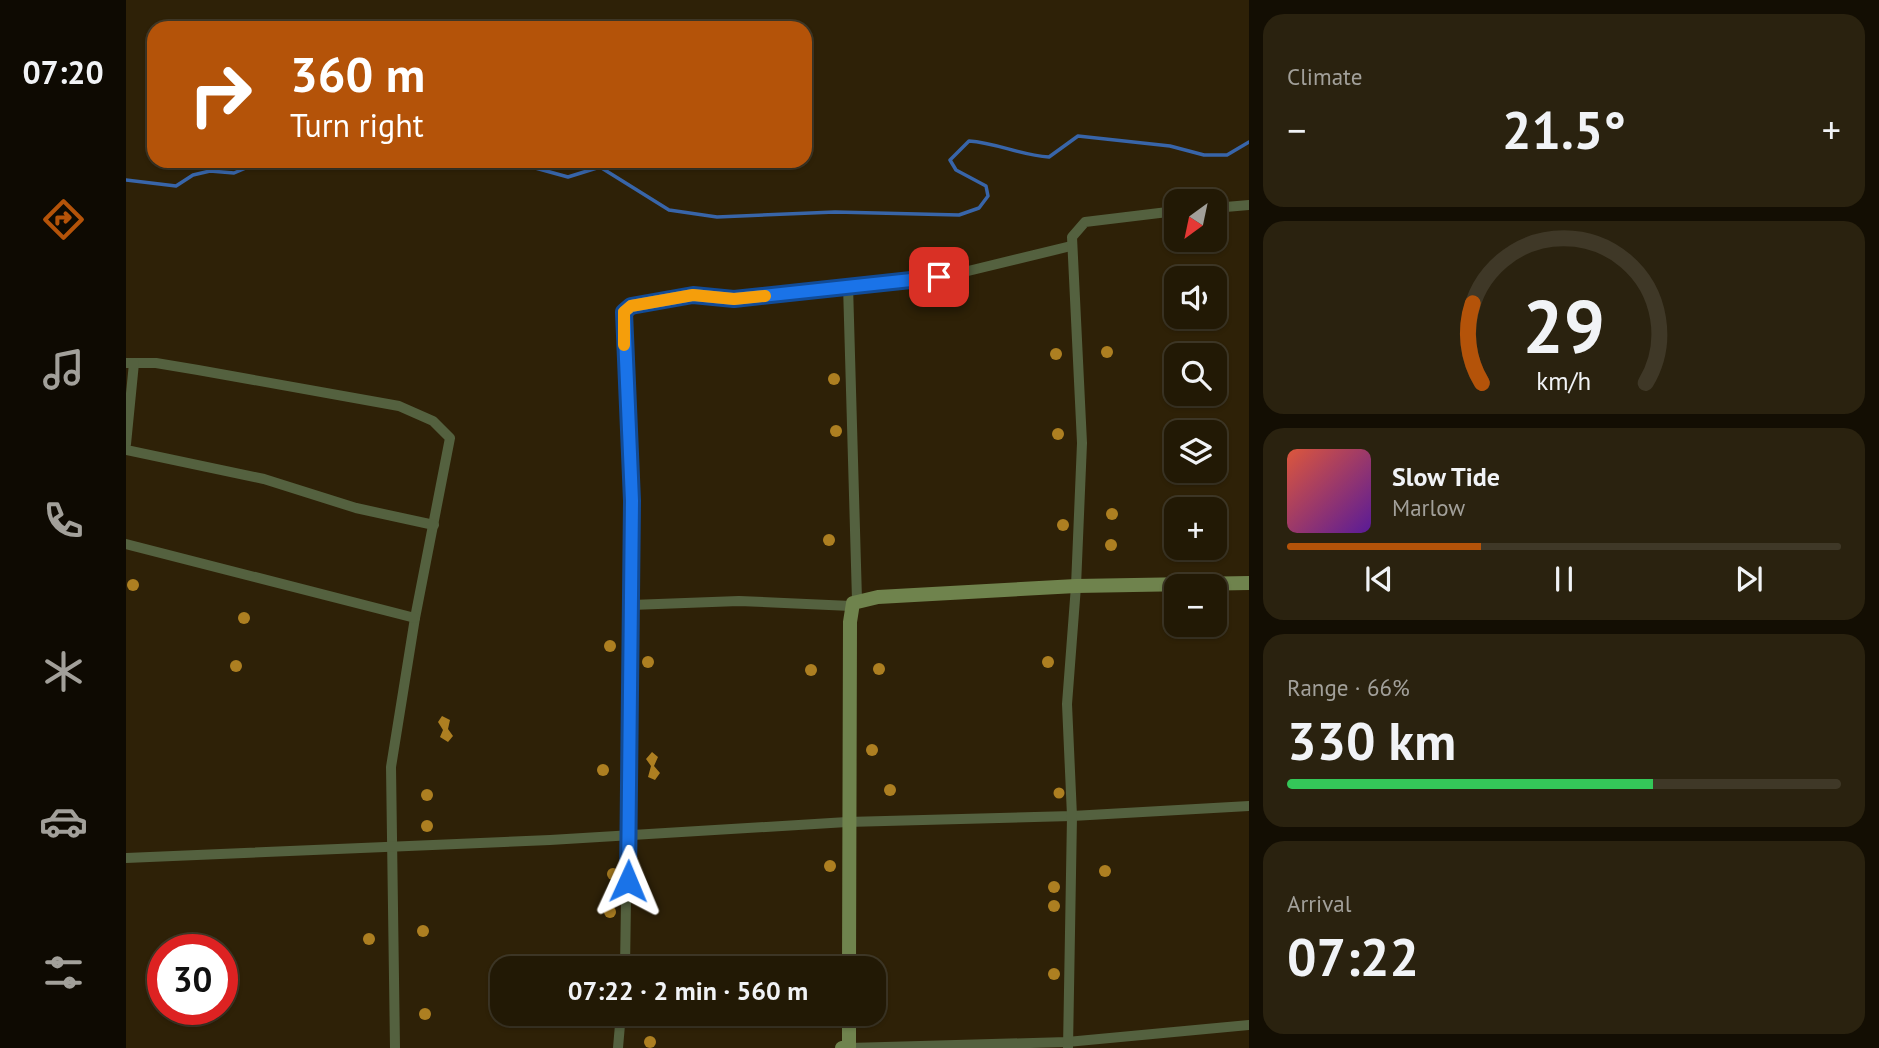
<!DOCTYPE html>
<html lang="en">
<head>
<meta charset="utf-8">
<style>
  body { margin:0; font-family:"PT Sans",sans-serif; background:#2a220f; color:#f1f3f6; height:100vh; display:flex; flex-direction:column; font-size:26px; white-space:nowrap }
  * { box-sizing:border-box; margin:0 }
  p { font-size:23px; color:#a2a09a }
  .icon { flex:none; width:38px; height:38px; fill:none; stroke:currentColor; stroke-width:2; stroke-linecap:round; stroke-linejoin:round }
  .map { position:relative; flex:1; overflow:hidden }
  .details { display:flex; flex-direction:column; gap:14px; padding:14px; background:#130e03; width:630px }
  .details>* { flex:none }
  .guide { position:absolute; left:21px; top:21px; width:665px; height:147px; border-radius:21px; box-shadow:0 2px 5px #0004,0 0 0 2px #3f3827; background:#b45309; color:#fff; overflow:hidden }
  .needle { width:46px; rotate:213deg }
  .tools { position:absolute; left:1038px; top:189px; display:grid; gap:14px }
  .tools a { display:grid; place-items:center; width:63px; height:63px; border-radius:14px; background:#221905; box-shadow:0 2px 5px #0004,0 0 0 2px #3f3827; font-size:35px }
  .speed { position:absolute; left:21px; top:934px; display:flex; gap:14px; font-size:35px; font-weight:700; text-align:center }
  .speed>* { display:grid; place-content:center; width:91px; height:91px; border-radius:50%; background:#221905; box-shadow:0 2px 5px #0004,0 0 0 2px #3f3827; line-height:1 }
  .speed .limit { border:10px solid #d22; background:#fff; color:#111 }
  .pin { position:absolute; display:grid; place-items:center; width:60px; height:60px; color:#fff; margin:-30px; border-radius:14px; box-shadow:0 4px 10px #0006 }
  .me { position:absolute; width:77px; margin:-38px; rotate:1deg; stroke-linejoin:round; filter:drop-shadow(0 0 5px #0008) }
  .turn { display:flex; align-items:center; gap:24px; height:147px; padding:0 28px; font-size:32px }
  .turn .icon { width:91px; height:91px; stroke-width:2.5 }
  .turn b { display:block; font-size:49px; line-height:60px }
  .big { font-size:52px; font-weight:700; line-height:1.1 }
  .details .tile { flex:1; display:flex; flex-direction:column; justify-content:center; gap:10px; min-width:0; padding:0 24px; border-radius:21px; background:#2a220f }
  .details .dial { align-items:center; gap:0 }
  .dial svg { height:182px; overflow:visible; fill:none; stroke:#3f3827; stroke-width:7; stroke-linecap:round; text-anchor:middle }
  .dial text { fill:#f1f3f6; stroke:none }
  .song { display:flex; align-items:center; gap:21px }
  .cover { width:84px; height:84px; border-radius:10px; background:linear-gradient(135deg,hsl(10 70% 55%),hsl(270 70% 35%)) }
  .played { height:7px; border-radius:4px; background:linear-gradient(90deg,#b45309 35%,#3f3827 35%) }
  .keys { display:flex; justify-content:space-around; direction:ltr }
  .heat { display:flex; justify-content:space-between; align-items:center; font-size:38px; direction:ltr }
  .charge { height:10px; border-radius:5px; background:linear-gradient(90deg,#34c759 66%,#3f3827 0) }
  .trip { position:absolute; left:364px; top:956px; width:396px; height:70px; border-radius:21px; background:#221905; box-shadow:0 2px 5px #0004,0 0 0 2px #3f3827; font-weight:700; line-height:70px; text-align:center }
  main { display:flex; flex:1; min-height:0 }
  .menu { display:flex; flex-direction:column; width:126px; justify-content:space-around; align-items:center; background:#0e0a02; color:#a2a09a }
  .menu .icon { width:49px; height:49px }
  .menu .active { color:#b45309 }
  .menu b { font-size:32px; color:#f1f3f6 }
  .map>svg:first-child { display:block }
</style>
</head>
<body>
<main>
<nav class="menu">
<b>07:20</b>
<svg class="icon active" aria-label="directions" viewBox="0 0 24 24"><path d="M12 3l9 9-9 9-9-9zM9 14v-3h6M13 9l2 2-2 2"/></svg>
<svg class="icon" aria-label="music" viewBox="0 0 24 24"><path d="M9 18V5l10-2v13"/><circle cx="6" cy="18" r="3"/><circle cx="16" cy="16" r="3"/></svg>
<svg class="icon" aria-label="phone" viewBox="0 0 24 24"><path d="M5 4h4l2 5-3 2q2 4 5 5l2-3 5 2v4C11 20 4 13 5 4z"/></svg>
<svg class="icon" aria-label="climate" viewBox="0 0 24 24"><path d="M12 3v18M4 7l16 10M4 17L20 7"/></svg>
<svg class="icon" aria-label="car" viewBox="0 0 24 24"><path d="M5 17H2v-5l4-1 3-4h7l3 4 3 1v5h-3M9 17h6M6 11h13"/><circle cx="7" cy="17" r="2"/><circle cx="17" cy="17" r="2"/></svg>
<svg class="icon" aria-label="filters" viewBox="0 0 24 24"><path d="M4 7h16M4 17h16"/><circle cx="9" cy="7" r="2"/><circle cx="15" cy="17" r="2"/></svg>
</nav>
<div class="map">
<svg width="1123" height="1048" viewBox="0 0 1123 1048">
  <rect width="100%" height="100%" fill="#2e2107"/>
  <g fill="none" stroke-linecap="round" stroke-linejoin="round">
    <!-- stream -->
    <g stroke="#3865a9" stroke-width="3.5">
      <path d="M384,161L442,177L474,167L543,210L591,217L709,212L833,215L853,208L862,196L860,186L830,170L824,160L843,141C871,143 894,155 923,157L952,136L1044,146L1078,155H1101L1123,142"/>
      <path d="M0,180L50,186L67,175L84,171L108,173L136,161"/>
    </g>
  </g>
  <!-- building -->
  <g fill="#ad7f21">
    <circle cx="981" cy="352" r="6"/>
    <circle cx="930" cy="354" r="6"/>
    <circle cx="708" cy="379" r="6"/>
    <circle cx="710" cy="431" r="6"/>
    <circle cx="932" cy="434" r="6"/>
    <circle cx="986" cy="514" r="6"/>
    <circle cx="937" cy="525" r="6"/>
    <circle cx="703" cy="540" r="6"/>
    <circle cx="985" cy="545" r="6"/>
    <circle cx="7" cy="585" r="6"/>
    <circle cx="118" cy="618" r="6"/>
    <circle cx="484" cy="646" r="6"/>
    <circle cx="522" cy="662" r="6"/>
    <circle cx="922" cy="662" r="6"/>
    <circle cx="110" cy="666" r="6"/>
    <circle cx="753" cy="669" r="6"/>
    <circle cx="685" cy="670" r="6"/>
    <path d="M316,716L324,720L322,729L327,736L322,742L314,737L317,730L312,722Z"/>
    <circle cx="746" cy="750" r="6"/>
    <path d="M526,752L532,757L528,766L534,773L529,780L522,777L525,766L520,759Z"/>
    <circle cx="477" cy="770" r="6"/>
    <circle cx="764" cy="790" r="6"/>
    <circle cx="933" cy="793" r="5.5"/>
    <circle cx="301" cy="795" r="6"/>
    <circle cx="301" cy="826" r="6"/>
    <circle cx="704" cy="866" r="6"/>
    <circle cx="979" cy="871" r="6"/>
    <circle cx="487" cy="874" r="6"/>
    <circle cx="928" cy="887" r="6"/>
    <circle cx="928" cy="906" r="6"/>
    <circle cx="484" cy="912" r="6"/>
    <circle cx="297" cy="931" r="6"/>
    <circle cx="243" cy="939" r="6"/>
    <circle cx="928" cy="974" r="6"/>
    <circle cx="299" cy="1014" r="6"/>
    <circle cx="524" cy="1042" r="6"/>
  </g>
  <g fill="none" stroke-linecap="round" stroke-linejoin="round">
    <!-- street -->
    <g stroke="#54613f" stroke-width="10">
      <path d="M1088,208L1123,205"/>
      <path d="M722,285L731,600"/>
      <path d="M0,363H30L72,370L273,406L307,421L324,438L289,618L265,767L269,1048"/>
      <path d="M0,444L8,363"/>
      <path d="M0,450L138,479L230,508L308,525"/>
      <path d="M0,544L289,618"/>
      <path d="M505,605L613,601L725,606"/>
      <path d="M0,858L424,840L721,822L946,816L1123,806"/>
      <path d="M499,968L506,501L498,312L505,306L567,295L608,299L722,285L788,281L838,272L945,246"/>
      <path d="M492,1048L495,1013"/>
      <path d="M723,1048L941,1042L1123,1025"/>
      <path d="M942,1048L946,816L941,704L950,586L956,443L946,237L959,222L1050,211"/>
    </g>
    <!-- secondary -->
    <g stroke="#6f834d" stroke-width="14">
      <path d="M723,968L724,622L727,603L752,597L950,586L1123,583"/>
      <path d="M716,1048L723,1047V1013"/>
    </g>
  </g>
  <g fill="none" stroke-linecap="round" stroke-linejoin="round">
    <!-- route casing -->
    <g stroke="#114b97" stroke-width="18">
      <path id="route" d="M502,881L506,501L498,312L505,306L567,295L608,299L813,277"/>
    </g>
    <!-- route -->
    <use href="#route" stroke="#1a73e8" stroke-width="12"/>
    <!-- slow -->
    <path stroke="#f59e0b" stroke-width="12" d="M498,345V312L505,306L567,295L608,299L639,296"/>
  </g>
</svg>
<div class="tools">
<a><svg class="needle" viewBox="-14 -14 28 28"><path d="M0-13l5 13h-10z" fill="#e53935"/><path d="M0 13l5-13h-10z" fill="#a2a09a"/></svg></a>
<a><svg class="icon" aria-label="sound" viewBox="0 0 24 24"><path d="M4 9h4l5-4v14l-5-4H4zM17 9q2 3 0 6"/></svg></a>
<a><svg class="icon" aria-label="search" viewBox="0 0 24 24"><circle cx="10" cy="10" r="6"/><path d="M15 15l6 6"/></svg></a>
<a><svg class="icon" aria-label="layers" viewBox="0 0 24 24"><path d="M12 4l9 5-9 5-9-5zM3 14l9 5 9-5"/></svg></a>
<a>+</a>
<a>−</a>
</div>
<div class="speed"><div class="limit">30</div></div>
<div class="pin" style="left:813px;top:277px;background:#d93025"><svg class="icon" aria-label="arrive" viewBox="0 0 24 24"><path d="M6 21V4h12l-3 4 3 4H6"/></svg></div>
<svg class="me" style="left:502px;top:881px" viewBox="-20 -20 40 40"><path d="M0-17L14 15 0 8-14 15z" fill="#1a73e8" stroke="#fff" stroke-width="4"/></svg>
<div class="trip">07:22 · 2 min · 560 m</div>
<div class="guide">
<div class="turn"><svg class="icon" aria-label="right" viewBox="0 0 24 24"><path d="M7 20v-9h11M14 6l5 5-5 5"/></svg><div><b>360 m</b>Turn right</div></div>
</div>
</div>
<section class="details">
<div class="tile"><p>Climate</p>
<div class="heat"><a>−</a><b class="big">21.5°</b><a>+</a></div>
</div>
<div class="tile dial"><svg viewBox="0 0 100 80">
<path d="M14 69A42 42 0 1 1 86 69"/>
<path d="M14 69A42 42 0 0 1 10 34" stroke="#b45309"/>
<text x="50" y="56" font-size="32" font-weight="700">29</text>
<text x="50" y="72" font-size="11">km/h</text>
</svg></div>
<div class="tile">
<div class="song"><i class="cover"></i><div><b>Slow Tide</b><p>Marlow</p></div></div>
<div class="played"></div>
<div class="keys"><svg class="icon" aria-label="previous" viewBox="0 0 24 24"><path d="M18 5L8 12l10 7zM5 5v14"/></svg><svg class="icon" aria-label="pause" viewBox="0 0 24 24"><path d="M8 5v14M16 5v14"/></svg><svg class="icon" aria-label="next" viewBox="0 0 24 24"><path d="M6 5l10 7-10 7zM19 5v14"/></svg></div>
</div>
<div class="tile"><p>Range · 66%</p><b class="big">330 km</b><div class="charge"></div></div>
<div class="tile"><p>Arrival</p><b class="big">07:22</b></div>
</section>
</main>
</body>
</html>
